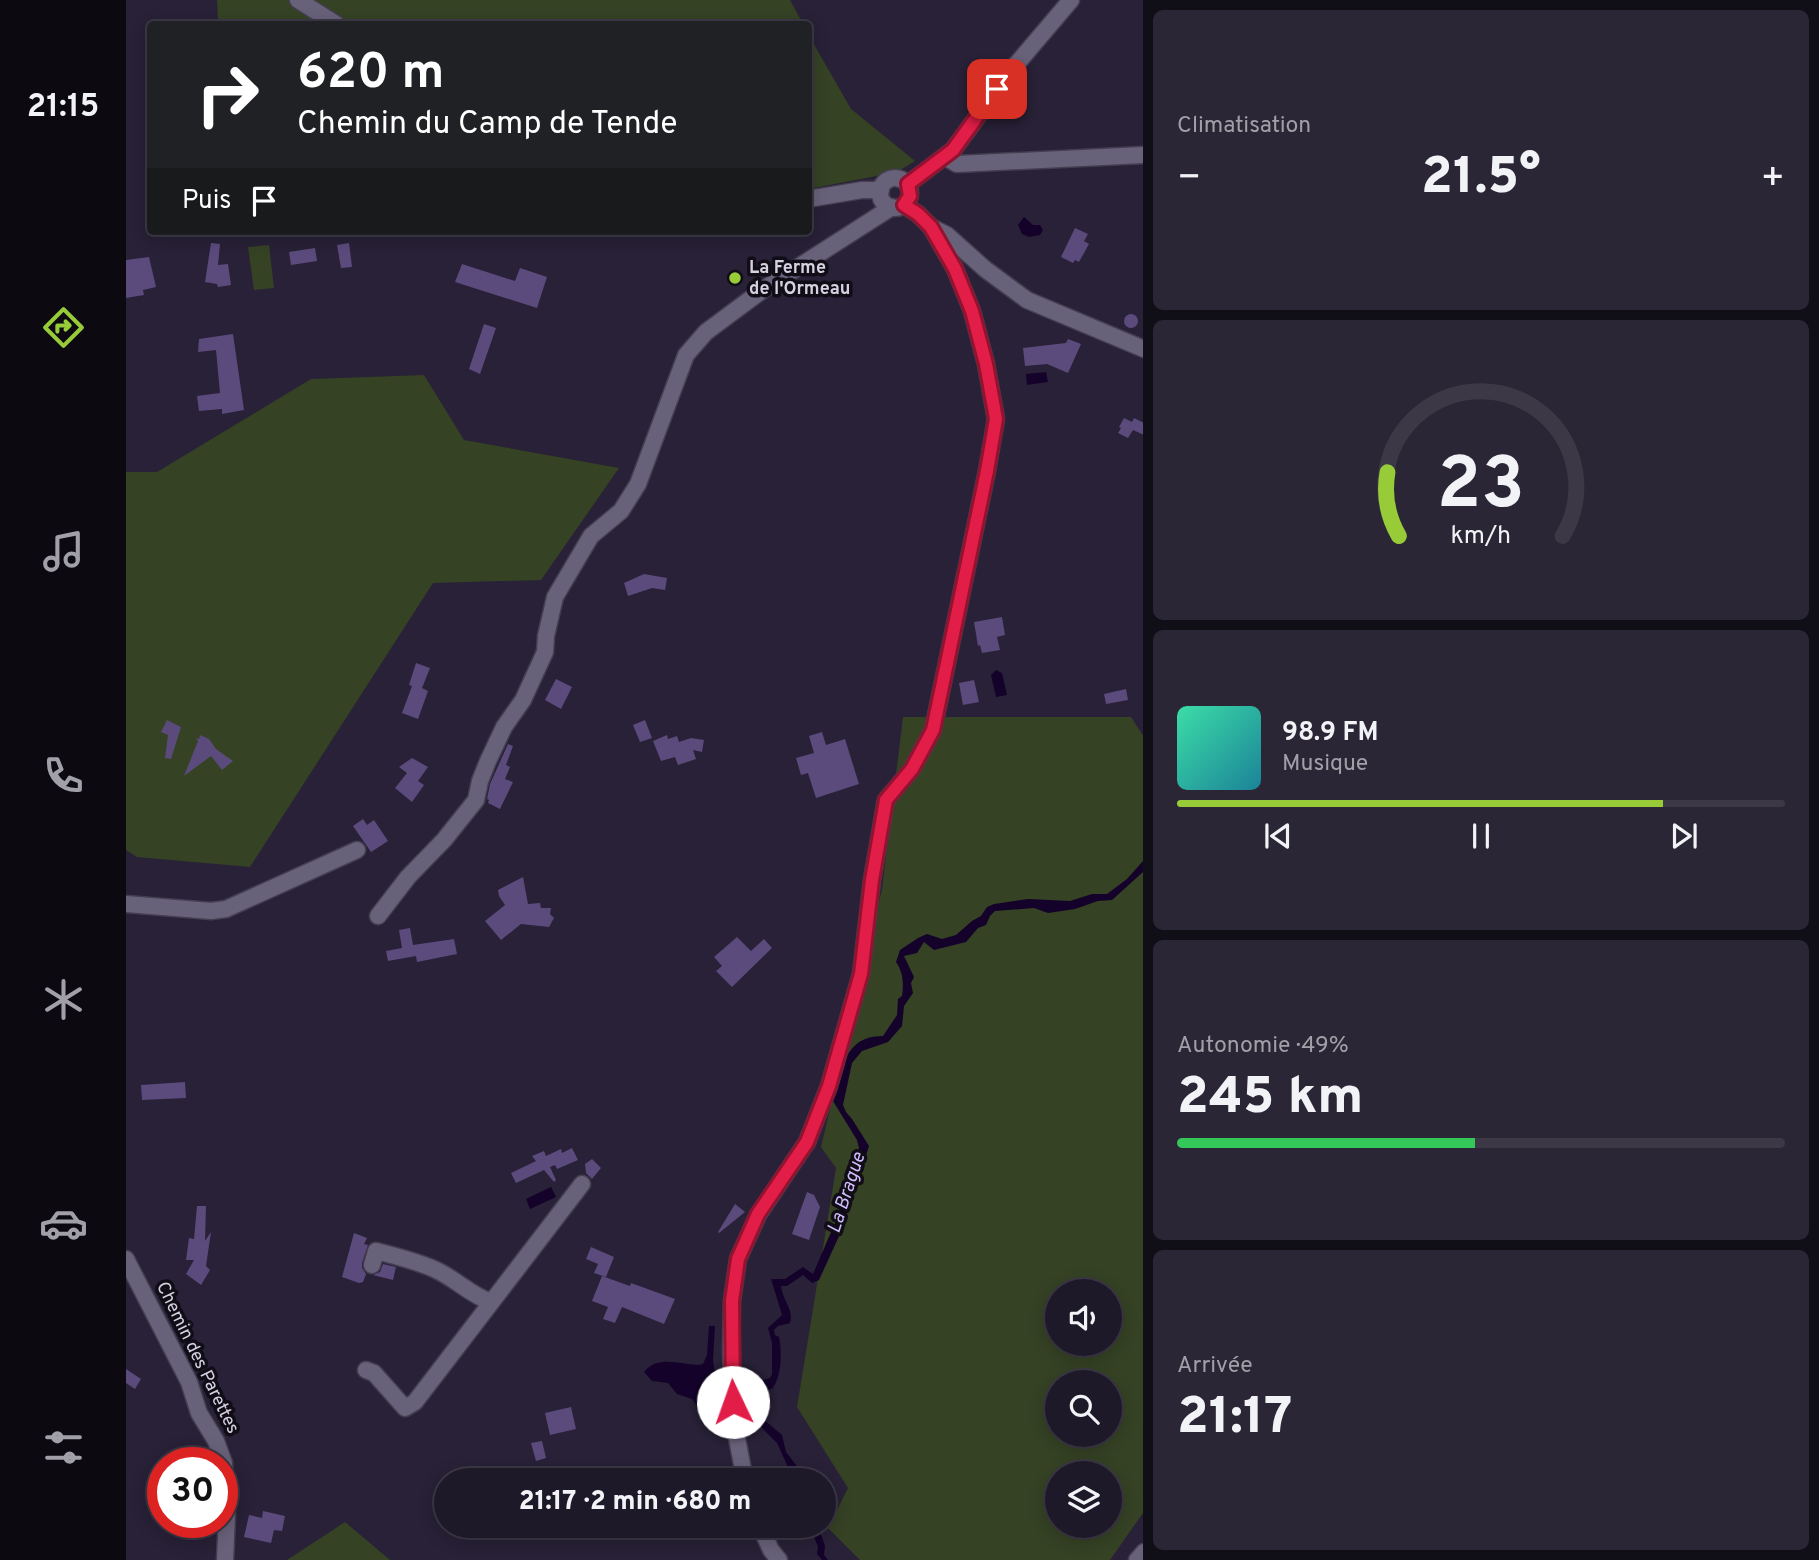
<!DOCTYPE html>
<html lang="fr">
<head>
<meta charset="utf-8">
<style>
  body { margin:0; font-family:Overpass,sans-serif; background:#2b2635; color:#f1f3f6; height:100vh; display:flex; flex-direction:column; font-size:26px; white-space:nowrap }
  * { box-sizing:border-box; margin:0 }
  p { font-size:23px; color:#a1a0a8 }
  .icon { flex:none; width:38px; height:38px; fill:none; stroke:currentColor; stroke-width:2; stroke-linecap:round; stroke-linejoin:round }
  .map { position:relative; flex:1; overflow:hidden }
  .panel { display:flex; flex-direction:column; gap:10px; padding:10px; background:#100e17; width:676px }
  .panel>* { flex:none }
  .banner { position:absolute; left:21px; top:21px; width:665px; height:214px; border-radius:7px; box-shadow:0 4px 18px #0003,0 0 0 2px #3c3846; background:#202124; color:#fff; overflow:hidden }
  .fabs { position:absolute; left:919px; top:1279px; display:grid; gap:14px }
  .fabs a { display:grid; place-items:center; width:77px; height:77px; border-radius:50%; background:#1e1929; box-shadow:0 4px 18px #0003,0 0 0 2px #3c3846; font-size:35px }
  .speed { position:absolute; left:21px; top:1447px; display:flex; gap:14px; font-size:35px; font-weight:700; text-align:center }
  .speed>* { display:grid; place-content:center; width:91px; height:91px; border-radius:50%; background:#1e1929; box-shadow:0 4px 18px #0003,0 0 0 2px #3c3846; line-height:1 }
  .speed .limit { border:10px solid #d22; background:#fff; color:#111 }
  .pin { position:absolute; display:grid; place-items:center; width:60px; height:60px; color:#fff; margin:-30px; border-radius:14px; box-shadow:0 4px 10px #0006 }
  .me { position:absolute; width:77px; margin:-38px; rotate:357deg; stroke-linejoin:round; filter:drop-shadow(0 0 5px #0008) }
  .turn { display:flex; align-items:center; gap:24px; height:147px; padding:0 35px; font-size:32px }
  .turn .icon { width:91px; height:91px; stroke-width:2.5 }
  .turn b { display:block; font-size:49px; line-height:60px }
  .then { display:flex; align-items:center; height:66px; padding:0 35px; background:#0003; gap:14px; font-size:26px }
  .big { font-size:52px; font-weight:800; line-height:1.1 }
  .panel .tile { flex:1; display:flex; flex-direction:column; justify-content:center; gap:10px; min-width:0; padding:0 24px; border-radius:10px; background:#2b2635 }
  .panel .dial { align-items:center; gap:0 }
  .dial svg { height:182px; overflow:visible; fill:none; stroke:#3c3846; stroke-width:7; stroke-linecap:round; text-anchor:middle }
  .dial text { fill:#f1f3f6; stroke:none }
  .song { display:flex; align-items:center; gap:21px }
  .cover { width:84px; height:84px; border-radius:10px; background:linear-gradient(135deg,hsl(160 70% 55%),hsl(190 70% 35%)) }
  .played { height:7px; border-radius:4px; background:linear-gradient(90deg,#97cc38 80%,#3c3846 80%) }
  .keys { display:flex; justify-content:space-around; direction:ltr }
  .heat { display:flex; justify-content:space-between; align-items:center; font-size:38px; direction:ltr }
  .charge { height:10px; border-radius:5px; background:linear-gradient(90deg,#34c759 49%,#3c3846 0) }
  .trip { position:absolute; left:308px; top:1468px; width:402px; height:70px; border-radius:35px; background:#1e1929; box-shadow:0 4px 18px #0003,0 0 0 2px #3c3846; font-weight:800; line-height:70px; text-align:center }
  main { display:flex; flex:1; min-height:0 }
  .dock { display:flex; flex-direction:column; width:126px; justify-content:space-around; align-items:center; background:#0c0a10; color:#a1a0a8 }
  .dock .icon { width:49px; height:49px }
  .dock .on { color:#97cc38 }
  .dock b { font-size:32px; color:#f1f3f6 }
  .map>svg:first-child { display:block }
</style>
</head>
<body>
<main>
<nav class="dock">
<b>21:15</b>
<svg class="icon on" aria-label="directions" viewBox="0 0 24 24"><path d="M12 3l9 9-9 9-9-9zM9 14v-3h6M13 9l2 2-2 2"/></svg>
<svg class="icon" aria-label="music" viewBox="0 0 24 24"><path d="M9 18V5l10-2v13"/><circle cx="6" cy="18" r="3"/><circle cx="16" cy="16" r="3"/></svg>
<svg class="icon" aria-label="phone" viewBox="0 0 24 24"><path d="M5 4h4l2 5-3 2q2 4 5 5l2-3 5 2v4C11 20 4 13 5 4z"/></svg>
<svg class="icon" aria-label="climate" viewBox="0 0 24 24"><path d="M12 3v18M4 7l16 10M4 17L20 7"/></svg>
<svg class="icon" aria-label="car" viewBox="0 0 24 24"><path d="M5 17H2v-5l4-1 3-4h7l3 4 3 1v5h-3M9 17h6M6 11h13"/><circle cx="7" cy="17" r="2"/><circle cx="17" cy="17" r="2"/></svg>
<svg class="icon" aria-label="filters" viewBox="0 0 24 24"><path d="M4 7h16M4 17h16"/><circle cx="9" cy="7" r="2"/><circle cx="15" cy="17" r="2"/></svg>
</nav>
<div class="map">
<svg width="1018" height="1560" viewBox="0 0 1018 1560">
  <rect width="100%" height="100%" fill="#282137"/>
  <!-- green -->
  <g fill="#354224" fill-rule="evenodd">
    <path d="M91,0H664L677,24H97L92,21Z"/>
    <path d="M682,34L725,109L789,161L771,172L683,189Z"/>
    <path d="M143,245L148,288L128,290L122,247Z"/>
    <path d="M298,375L338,440L493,468L415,580L307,583L124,867L11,857L0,850V472H31L185,379Z"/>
    <path d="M777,717H1005L1018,737L1017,1513L984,1560H734L702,1528L722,1488L671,1407L710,1168L695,1147L756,889ZM931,1292H984V1344H931ZM931,1382H984V1435H931ZM931,1474H984V1526H931Z"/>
    <path d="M219,1522L264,1560H161Z"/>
  </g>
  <!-- water -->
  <g fill="#14022b">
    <path d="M898,217L907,225H914L917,230L914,235L903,237L896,234L892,225Z"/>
    <path d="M920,372L922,382L901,385L900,374Z"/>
    <path d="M870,670L876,673L881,695L870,697L865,675Z"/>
    <path d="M1017,861V872L986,900L972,901L949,909L922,913L908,908L869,911L864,916L860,925L852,928L840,942L808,950L798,942L791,953L778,956L788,977L785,983L787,993L778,1006L776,1026L762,1042L736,1051L726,1063L717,1105L720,1112L726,1119L743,1146L714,1234L693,1280L686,1283L677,1275L661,1286H655C657,1302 668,1309 664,1323L652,1326L648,1330L649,1335L653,1337C656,1352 656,1376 646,1389L636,1390L632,1387L626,1395L637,1419L656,1435L660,1452L670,1465L677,1479L668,1480L651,1443L630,1422L616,1391L623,1384L644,1378L646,1374V1343L642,1328L656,1315L645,1279H659L677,1267L687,1274L709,1223L733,1148L731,1140L707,1101C715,1070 719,1035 757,1036L771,1015L772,999L776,996C778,983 777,972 770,962L774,950L792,938L801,934L816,939L830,935L846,921L855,916L861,907L868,904L902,899L944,901L966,894H981L1001,879Z"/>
    <path d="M425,1187L430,1197L404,1209L400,1199Z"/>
    <path d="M583,1326H589L587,1360L592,1398L591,1408L582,1412L572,1407L566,1399L551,1394L542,1383L526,1381L518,1372C531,1355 554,1364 572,1365L577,1364L581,1355Z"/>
    <path d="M684,1526H692L699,1546L698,1555L702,1560H696L691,1554L692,1547Z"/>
  </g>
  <!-- building -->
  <g fill="#5b4b7d">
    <path d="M949,228L962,234L958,241L963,244L953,262L949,260L947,263L935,257Z"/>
    <path d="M85,243L94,244L92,265L102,264L105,285L92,287L91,284L79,282Z"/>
    <path d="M223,243L226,267L215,268L211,245Z"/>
    <path d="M189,248L191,261L165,265L163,252Z"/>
    <path d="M23,257L30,287L17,290L18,295L0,298V260Z"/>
    <path d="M336,264L389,281L394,268L421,277L411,308L329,282Z"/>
    <circle cx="1005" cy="321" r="7"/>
    <path d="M358,324L370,328L354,374L343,369Z"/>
    <path d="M107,334L118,410L96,414V409L73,411L71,396L94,393L90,350L72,352L73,339Z"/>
    <path d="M942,339L955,344L942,373L921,364L899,366L897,348L940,343Z"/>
    <path d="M998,418L1006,422L1008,418L1018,423V435L1007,430L1002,438L992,433L995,428L993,427Z"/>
    <path d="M518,574L541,578L539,590L526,588L502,596L498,583Z"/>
    <path d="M876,617L879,635L871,637L874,650L856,653L854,645L852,646L848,622Z"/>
    <path d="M290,663L304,668L296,688L302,691L292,719L276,713L286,686L283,685Z"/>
    <path d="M430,679L446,687L435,709L419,700Z"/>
    <path d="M848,680L853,702L837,705L833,683Z"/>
    <path d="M1000,689L1002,700L980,704L978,694Z"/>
    <path d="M41,720L55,727L45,759L39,758L42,735L35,732Z"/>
    <path d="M519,720L526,738L514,742L507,725Z"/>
    <path d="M696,732L700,745L719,739L733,784L690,798L682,773L675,775L670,758L688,753L683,736Z"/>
    <path d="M74,735L83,739L90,749L107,761L96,770L85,756L58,776L72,741L70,738L73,739Z"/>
    <path d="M541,735L542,739L551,736L553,742L565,738L578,740L576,752L567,750L570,759L552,765L549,757L535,761L527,741Z"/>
    <path d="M382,744L387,746L380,765L384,767L379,779L387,782L374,809L362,803L363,800L361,799L364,784Z"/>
    <path d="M286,758L302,767L292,781L298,785L286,802L269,788L281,773L273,767Z"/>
    <path d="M237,819L241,825L248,820L262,841L245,852L227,826Z"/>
    <path d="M397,877L402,904L414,903L415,908H425L424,914L428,918L423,927L395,924L375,940L359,921L379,905L373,896L372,890Z"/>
    <path d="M284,928L287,945L328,939L331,954L291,962L290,956L262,961L260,951L276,948L273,930Z"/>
    <path d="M611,937L625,951L638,939L646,948L606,987L590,971L596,966L588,957Z"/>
    <path d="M59,1082L60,1098L16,1100L15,1085Z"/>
    <path d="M446,1148L452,1160L431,1169L429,1165L424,1167L430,1180L428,1182L418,1170L390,1183L385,1173L410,1161L406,1156L418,1151L420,1156L435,1149L436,1153Z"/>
    <path d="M466,1159L475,1168L466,1179L460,1173L459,1164Z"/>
    <path d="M681,1192L688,1195L694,1207L683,1240L666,1234Z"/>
    <path d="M609,1204L619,1212L593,1233L592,1232Z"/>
    <path d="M71,1206H80L79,1241L85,1232L80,1266L84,1270L75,1285L60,1274L68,1260H60L63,1238L68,1239Z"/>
    <path d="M228,1233L241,1238L238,1244L242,1245L236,1263V1268L240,1274L237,1282L233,1283L216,1277Z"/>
    <path d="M465,1247L488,1257L480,1277L468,1273L472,1264L460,1259Z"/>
    <path d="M257,1264L270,1267L267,1280L247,1275L254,1272Z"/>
    <path d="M476,1276L504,1286L505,1283L549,1299L538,1324L496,1307L489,1323L477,1319L482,1307L466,1301Z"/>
    <path d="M0,1369L15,1379L9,1389L0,1383Z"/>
    <path d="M445,1407L450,1429L424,1435L419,1413Z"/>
    <path d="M416,1441L420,1458L410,1461L405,1443Z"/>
    <path d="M137,1511L159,1516L156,1531L148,1530L145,1543L118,1537L123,1515L136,1518Z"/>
  </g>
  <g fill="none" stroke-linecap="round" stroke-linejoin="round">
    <!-- minor casing -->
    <g stroke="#443e50" stroke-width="19">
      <g id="minor">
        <path d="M172,0L210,24"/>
        <path d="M819,157L831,164L1018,155"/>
        <circle cx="769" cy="193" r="15"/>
        <path d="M782,184L827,150L888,67L945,0"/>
        <path d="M682,199L736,190H755"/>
        <path d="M807,228L821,235L859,269L901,300L1018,349"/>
        <path d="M0,904L85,911L100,909L231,850"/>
        <path d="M252,916L282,877L318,840L350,800L354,781L362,761L378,727L397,700L419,652L420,636L429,597L465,536L495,511L512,484L560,355L580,332L638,289L766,207"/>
        <path d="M0,1259L63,1382L73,1413L90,1441L98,1463L101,1515L99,1560"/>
        <path d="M246,1265L250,1251C270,1256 290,1261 308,1269C329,1278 344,1295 365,1302"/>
        <path d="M240,1370L248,1373L279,1408L289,1402L456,1184"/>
        <path d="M619,1480L608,1423L605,1350L606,1301L612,1259L632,1215L681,1142L703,1086L735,974L746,880L760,800L786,769L807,730L861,471L870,419L860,364L846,311L829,269L805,227L792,214L778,205"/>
        <path d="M634,1526L645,1550L653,1560"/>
        <path d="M1011,1560L1018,1552"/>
      </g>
    </g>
    <!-- minor -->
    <use href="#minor" stroke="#68617a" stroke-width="16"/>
  </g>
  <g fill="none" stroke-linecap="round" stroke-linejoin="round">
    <!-- route casing -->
    <g stroke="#92132f" stroke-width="18">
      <path id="route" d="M607,1402L606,1301L612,1259L632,1214L681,1142L703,1086L735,974L746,880L760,800L786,769L807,730L861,471L870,419L860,364L846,311L829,269L805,227L792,214L778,205L784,196L782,184L827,150L871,89"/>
    </g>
    <!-- route -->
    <use href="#route" stroke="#e11d48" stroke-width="12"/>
  </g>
  <!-- markers -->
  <circle fill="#97cc38" stroke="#100d17" stroke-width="2.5" cx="609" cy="278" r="7"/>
  <g text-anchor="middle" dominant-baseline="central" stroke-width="7" stroke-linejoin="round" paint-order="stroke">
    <!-- poi labels -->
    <g font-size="18" font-weight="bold" fill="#d5d1e0" stroke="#100d17" text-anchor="start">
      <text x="623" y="268">La Ferme<tspan x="623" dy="21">de l'Ormeau</tspan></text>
    </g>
    <!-- street labels -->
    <g font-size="18" fill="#d5d1e0" stroke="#100d17">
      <text transform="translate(71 1358) rotate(64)">Chemin des Parettes</text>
    </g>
    <!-- water labels -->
    <g font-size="19" font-style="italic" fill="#d0befd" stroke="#100d17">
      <text transform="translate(721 1193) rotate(-72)">La Brague</text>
    </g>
  </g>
</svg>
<div class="fabs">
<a><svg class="icon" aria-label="sound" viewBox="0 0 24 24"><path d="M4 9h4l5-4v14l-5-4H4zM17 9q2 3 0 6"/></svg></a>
<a><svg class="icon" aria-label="search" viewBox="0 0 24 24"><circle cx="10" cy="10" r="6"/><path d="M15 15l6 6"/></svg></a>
<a><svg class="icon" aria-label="layers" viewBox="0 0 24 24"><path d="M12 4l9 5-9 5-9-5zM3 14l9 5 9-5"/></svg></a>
</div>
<div class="speed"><div class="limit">30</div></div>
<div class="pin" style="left:871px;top:89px;background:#d93025"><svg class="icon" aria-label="arrive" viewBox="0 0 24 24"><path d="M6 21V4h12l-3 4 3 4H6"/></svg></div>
<svg class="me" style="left:607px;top:1402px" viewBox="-20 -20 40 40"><circle r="19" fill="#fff"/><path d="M0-13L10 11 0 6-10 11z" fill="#e11d48"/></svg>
<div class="trip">21:17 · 2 min · 680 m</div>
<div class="banner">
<div class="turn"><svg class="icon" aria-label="right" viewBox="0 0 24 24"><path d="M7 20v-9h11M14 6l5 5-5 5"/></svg><div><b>620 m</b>Chemin du Camp de Tende</div></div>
<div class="then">Puis<svg class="icon" aria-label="arrive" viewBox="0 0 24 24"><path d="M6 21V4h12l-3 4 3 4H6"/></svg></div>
</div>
</div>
<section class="panel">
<div class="tile"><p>Climatisation</p>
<div class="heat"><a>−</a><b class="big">21.5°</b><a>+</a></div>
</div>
<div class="tile dial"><svg viewBox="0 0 100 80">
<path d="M14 69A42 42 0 1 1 86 69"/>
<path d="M14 69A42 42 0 0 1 9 41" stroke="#97cc38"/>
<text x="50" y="56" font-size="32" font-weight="700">23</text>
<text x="50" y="72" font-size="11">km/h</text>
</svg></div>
<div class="tile">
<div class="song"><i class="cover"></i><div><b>98.9 FM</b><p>Musique</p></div></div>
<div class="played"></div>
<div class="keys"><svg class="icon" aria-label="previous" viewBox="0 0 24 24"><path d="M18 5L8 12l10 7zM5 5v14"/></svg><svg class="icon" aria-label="pause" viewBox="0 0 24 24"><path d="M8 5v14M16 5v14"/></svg><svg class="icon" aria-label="next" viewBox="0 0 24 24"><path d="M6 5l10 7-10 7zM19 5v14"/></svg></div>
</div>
<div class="tile"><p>Autonomie · 49%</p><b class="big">245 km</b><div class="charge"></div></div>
<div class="tile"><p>Arrivée</p><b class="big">21:17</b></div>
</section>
</main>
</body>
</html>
